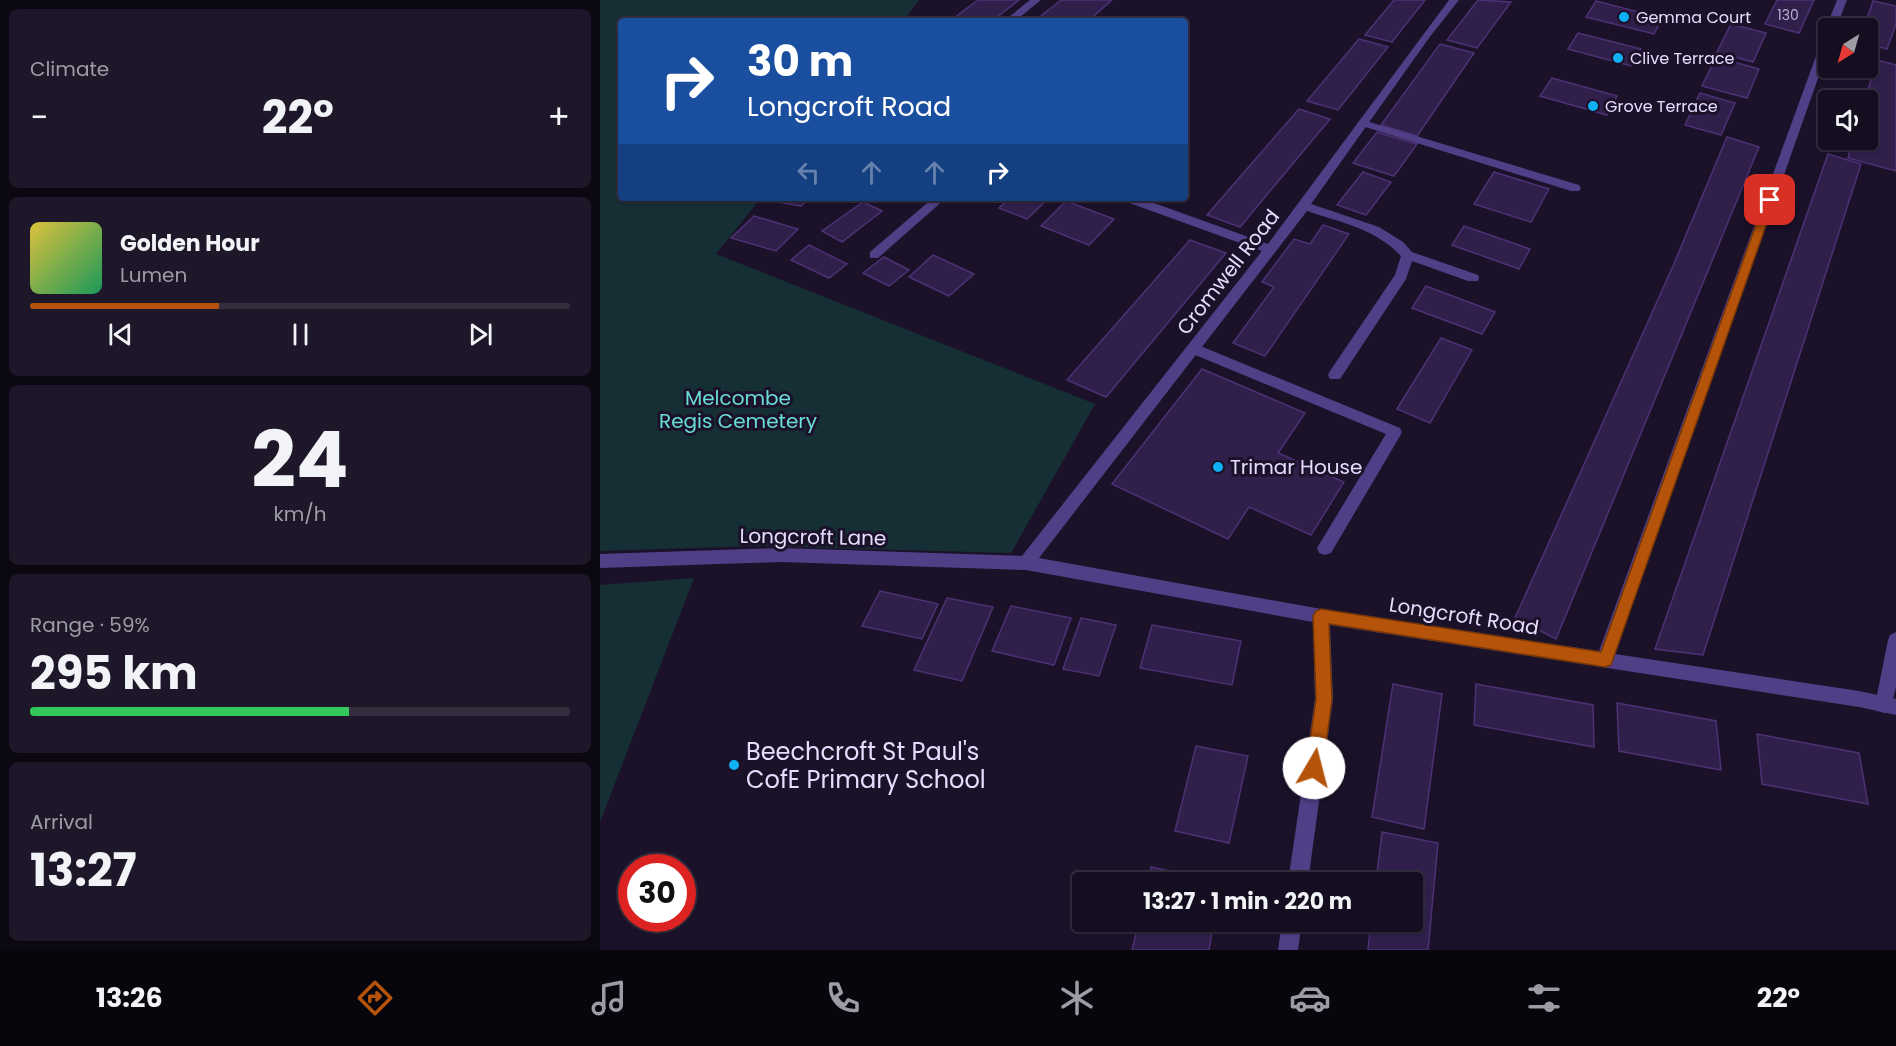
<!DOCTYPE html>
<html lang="en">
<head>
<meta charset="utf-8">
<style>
  body { margin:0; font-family:Poppins,sans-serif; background:#1d1729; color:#f1f3f6; height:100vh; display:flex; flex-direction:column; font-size:22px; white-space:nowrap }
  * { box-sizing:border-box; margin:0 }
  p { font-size:20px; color:#9d9ca5 }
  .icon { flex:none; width:33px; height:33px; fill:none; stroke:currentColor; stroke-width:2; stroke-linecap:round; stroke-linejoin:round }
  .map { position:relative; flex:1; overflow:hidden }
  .drawer { display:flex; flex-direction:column; gap:9px; padding:9px; background:#0b0812; width:600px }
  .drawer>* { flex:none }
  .top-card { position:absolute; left:18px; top:18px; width:570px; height:183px; border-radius:6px; box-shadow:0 2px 4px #0004,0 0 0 2px #332e3e; background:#1a4fa0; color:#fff; overflow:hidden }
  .needle { width:39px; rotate:217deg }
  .fabs { position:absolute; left:1218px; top:18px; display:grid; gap:12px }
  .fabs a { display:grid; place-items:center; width:60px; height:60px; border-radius:6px; background:#140e20; box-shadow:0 2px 4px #0004,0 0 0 2px #332e3e; font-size:30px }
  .speed { position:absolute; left:18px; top:854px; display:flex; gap:12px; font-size:30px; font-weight:700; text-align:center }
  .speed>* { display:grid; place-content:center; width:78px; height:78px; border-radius:50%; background:#140e20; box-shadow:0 2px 4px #0004,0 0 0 2px #332e3e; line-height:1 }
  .speed .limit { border:9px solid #d22; background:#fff; color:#111 }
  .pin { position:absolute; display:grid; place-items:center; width:51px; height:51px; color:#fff; margin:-26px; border-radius:12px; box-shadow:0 3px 9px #0006 }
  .me { position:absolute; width:66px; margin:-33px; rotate:8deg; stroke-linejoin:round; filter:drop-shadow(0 0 4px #0008) }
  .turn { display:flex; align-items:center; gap:21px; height:126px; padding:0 30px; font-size:27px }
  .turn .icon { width:78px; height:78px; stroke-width:2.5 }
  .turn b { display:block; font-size:42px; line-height:51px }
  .lanes { display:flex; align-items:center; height:57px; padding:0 30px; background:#0003; justify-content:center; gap:30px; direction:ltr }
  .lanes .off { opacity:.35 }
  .big { font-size:45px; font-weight:700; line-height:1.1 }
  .drawer .card { flex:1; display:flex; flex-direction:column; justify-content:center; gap:9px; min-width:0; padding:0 21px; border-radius:9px; background:#1d1729 }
  .drawer .dial { align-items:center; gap:0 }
  .dial b { font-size:78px; line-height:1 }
  .song { display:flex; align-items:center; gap:18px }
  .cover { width:72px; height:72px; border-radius:9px; background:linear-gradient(135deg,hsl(50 70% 55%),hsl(150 70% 35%)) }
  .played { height:6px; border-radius:3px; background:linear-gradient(90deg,#b45309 35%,#332e3e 35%) }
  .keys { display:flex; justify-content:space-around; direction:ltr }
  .heat { display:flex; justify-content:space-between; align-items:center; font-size:33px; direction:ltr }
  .charge { height:9px; border-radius:4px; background:linear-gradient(90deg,#34c759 59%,#332e3e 0) }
  .trip { position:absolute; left:472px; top:872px; width:351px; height:60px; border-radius:6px; background:#140e20; box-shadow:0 2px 4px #0004,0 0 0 2px #332e3e; font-weight:700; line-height:60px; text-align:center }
  .tab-bar { display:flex; height:96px; justify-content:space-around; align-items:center; background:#08060d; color:#9d9ca5 }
  .tab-bar .icon { width:42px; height:42px }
  .tab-bar .current { color:#b45309 }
  .tab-bar b { font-size:27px; color:#f1f3f6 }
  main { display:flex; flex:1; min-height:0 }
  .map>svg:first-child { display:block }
</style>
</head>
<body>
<main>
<section class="drawer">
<div class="card"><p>Climate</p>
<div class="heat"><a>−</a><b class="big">22°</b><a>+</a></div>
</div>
<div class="card">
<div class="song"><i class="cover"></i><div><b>Golden Hour</b><p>Lumen</p></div></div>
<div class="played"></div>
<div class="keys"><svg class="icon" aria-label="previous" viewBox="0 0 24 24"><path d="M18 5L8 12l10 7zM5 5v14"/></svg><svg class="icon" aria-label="pause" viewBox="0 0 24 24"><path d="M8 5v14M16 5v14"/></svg><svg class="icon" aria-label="next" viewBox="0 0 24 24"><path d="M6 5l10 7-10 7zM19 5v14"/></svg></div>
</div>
<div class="card dial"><b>24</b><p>km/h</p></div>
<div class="card"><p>Range · 59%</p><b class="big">295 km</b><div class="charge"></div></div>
<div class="card"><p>Arrival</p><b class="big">13:27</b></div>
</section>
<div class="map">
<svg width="1296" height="950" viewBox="0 0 1296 950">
  <rect width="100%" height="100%" fill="#1b122a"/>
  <!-- green -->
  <g fill="#152f34">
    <path d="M0,0H319L303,21H21V198H161L116,254L495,404L411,553L152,546L0,551Z"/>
    <path d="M94,578L0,822V585Z"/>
  </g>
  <!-- building -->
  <g fill="#301f4a" stroke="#4d3175" stroke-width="1.5">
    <path d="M378,0H419L392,21H350Z"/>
    <path d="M461,0H512L488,21H456L441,16Z"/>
    <path d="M794,0H825L792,42L765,35Z"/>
    <path d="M878,0L911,2L877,48L847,40Z"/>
    <path d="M1177,0H1214L1199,33L1165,24Z"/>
    <path d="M996,1L1062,18L1054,34L986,17Z"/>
    <path d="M1273,1L1296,6V24L1287,49L1268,44V28H1264Z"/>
    <path d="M1131,24L1166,33L1153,62L1117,52Z"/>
    <path d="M978,33L1041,49L1031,66L968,49Z"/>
    <path d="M759,39L788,47L738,110L707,101Z"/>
    <path d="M840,44L874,53L817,136L781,125Z"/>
    <path d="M1116,57L1159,69L1147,98L1102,86Z"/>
    <path d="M1277,60L1296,65V171L1248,158L1253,140H1268V100H1265Z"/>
    <path d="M952,78L1017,96L1007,115L940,96Z"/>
    <path d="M1100,93L1135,103L1121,135L1085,125Z"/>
    <path d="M699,109L730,119L640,227L607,215Z"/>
    <path d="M777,132L817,144L794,176L753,163Z"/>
    <path d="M1127,137L1159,147L956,639L915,618L1073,266Z"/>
    <path d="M1228,154L1261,164L1103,655L1055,649Z"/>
    <path d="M763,172L791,182L766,215L737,205Z"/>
    <path d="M894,172L949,189L931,222L874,204Z"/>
    <path d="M175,198H210L201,206L172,201Z"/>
    <path d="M410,198H449L427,219L399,208Z"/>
    <path d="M466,201L514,219L489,245L441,226Z"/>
    <path d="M263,202L282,211L242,242L222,231Z"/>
    <path d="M154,216L198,229L176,251L131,238Z"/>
    <path d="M723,225L749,234L665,356L633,343L674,287L662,282L694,239L710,244Z"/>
    <path d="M864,226L930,249L919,269L852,245Z"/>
    <path d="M590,240L626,253L506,397L467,380Z"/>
    <path d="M209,245L247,264L229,278L191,260Z"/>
    <path d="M333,255L374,274L349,296L309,277Z"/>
    <path d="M284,257L309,270L289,286L263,273Z"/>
    <path d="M826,286L895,312L882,334L812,308Z"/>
    <path d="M841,338L872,350L830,423L797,409Z"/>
    <path d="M602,369L705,413L678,453L744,482L711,535L649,507L628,539L512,484Z"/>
    <path d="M280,591L338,604L322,639L262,626Z"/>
    <path d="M347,598L393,607L362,681L314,670Z"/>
    <path d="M411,606L471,618L454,665L392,651Z"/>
    <path d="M481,618L516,625L499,676L463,669Z"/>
    <path d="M552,625L641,641L632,685L540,668Z"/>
    <path d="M793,684L842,694L824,829L772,817Z"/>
    <path d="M876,684L993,705L994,747L874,725Z"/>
    <path d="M1017,703L1116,721L1121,770L1019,751Z"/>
    <path d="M1157,734L1259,753L1268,804L1162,784Z"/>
    <path d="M596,746L648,756L629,843L575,831Z"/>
    <path d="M782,832L838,843L828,950H768L771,921H813V882H776Z"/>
    <path d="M551,867L621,882H548Z"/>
    <path d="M539,921H614L609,950H532Z"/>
  </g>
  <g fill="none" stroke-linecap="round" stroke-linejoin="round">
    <!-- service -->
    <g fill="#503f87" fill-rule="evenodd">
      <path d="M763,120L979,185L981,188L979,191H971L759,125L757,123Z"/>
      <path d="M333,198H346L278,258H270V252Z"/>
      <path d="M593,343L800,428L802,432L800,436L731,553L725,555L719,553L717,548L786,434L588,352L586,348Z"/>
      <path d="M1296,632V687L1290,711L1284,713L1278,711L1275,705L1288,640L1290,635Z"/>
    </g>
    <!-- minor -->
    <g fill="#503f87" fill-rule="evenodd">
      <path d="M430,0H441L415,21H404Z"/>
      <path d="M849,0H859L829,38L711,204L779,227L803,242L812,252L878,275L879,278L878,281H868L812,261L806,279L740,379H730L728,375L730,371L795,275L801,256C776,229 740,222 707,211L439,558L721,609L999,651L1223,37L1228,34V50L1015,654L1259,691L1296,699V715L1259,707L730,625L733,699L708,882H688L715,699L713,622L426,570L181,562L0,568V554L181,548L422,556L662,251L524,201L522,198H540L668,244Z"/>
      <path d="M1237,0H1247L1236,28L1227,30L1226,28Z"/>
      <path d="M682,921H702L698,950H678Z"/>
    </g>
  </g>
  <!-- route -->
  <path fill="#b45309" stroke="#753606" stroke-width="1.5" d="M1170,196L1175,200L1011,665L1005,667L729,624L732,699L723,768L720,774L714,776L709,774L706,768L716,699L713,616L716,611L721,609L1001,652L1165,200Z"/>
  <!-- markers -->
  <g fill="#0fb1f6" stroke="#1b122a" stroke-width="2">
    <circle cx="1024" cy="17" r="6"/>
    <circle cx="1018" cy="58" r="6"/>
    <circle cx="993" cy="106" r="6"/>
    <circle cx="618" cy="467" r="6"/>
    <circle cx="134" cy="765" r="6"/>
  </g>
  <g text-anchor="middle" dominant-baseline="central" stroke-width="6" stroke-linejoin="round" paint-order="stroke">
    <!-- far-number labels -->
    <g font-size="14" fill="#b9add1">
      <text x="1188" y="15">130</text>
    </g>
    <!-- far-poi labels -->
    <g font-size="16" fill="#e7dcfe" stroke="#1b122a" text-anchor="start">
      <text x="1036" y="17">Gemma Court</text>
      <text x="1030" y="58">Clive Terrace</text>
      <text x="1005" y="106">Grove Terrace</text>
    </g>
    <!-- street labels -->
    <g font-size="20" fill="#e7dcfe" stroke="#1b122a">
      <text transform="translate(628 272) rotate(-52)">Cromwell Road</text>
      <text transform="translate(213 537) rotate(1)">Longcroft Lane</text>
      <text transform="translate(864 616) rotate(9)">Longcroft Road</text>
    </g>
    <!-- park labels -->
    <g font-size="20" fill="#69ddd7" stroke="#1b122a">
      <text x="138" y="398">Melcombe<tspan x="138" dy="23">Regis Cemetery</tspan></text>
    </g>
    <!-- poi labels -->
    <g font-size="20" fill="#e7dcfe" stroke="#1b122a" text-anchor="start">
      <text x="630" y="467">Trimar House</text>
    </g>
    <!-- near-poi labels -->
    <g font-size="24" fill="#e7dcfe" stroke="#1b122a" text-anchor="start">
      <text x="146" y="751">Beechcroft St Paul's<tspan x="146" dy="28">CofE Primary School</tspan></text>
    </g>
  </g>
</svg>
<div class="fabs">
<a><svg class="needle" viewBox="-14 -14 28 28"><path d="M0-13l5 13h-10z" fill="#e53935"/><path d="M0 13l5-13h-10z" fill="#9d9ca5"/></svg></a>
<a><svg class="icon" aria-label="sound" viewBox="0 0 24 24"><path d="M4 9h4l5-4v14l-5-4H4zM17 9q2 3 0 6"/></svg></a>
</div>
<div class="speed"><div class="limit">30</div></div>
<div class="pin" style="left:1170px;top:200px;background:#d93025"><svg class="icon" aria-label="arrive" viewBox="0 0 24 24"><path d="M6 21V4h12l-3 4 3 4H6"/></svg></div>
<svg class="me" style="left:714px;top:768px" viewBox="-20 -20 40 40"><circle r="19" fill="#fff"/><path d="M0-13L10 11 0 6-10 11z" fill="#b45309"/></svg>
<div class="trip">13:27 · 1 min · 220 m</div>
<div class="top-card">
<div class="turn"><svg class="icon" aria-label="right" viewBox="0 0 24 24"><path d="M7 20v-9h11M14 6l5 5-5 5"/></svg><div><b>30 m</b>Longcroft Road</div></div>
<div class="lanes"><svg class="icon off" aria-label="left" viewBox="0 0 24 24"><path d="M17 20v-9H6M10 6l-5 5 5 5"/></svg><svg class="icon off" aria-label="ahead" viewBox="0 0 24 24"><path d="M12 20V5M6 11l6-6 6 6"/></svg><svg class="icon off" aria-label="ahead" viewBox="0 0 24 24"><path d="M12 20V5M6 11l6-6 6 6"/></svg><svg class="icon" aria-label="right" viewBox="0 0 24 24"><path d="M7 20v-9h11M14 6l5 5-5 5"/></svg></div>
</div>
</div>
</main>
<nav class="tab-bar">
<b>13:26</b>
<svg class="icon current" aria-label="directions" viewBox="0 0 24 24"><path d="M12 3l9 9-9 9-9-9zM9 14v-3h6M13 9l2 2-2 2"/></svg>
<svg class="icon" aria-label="music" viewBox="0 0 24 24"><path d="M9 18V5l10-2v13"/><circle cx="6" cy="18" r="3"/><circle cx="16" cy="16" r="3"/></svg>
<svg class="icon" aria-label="phone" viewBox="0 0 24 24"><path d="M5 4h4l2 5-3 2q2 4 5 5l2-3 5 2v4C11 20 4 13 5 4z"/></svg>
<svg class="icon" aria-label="climate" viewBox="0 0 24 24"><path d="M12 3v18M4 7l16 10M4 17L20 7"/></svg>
<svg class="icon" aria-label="car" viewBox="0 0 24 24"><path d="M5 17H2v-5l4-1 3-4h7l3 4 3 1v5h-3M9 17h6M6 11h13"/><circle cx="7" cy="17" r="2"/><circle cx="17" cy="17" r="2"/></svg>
<svg class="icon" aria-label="filters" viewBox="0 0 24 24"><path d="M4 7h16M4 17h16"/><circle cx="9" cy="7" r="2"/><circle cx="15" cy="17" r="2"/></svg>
<b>22°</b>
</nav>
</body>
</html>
